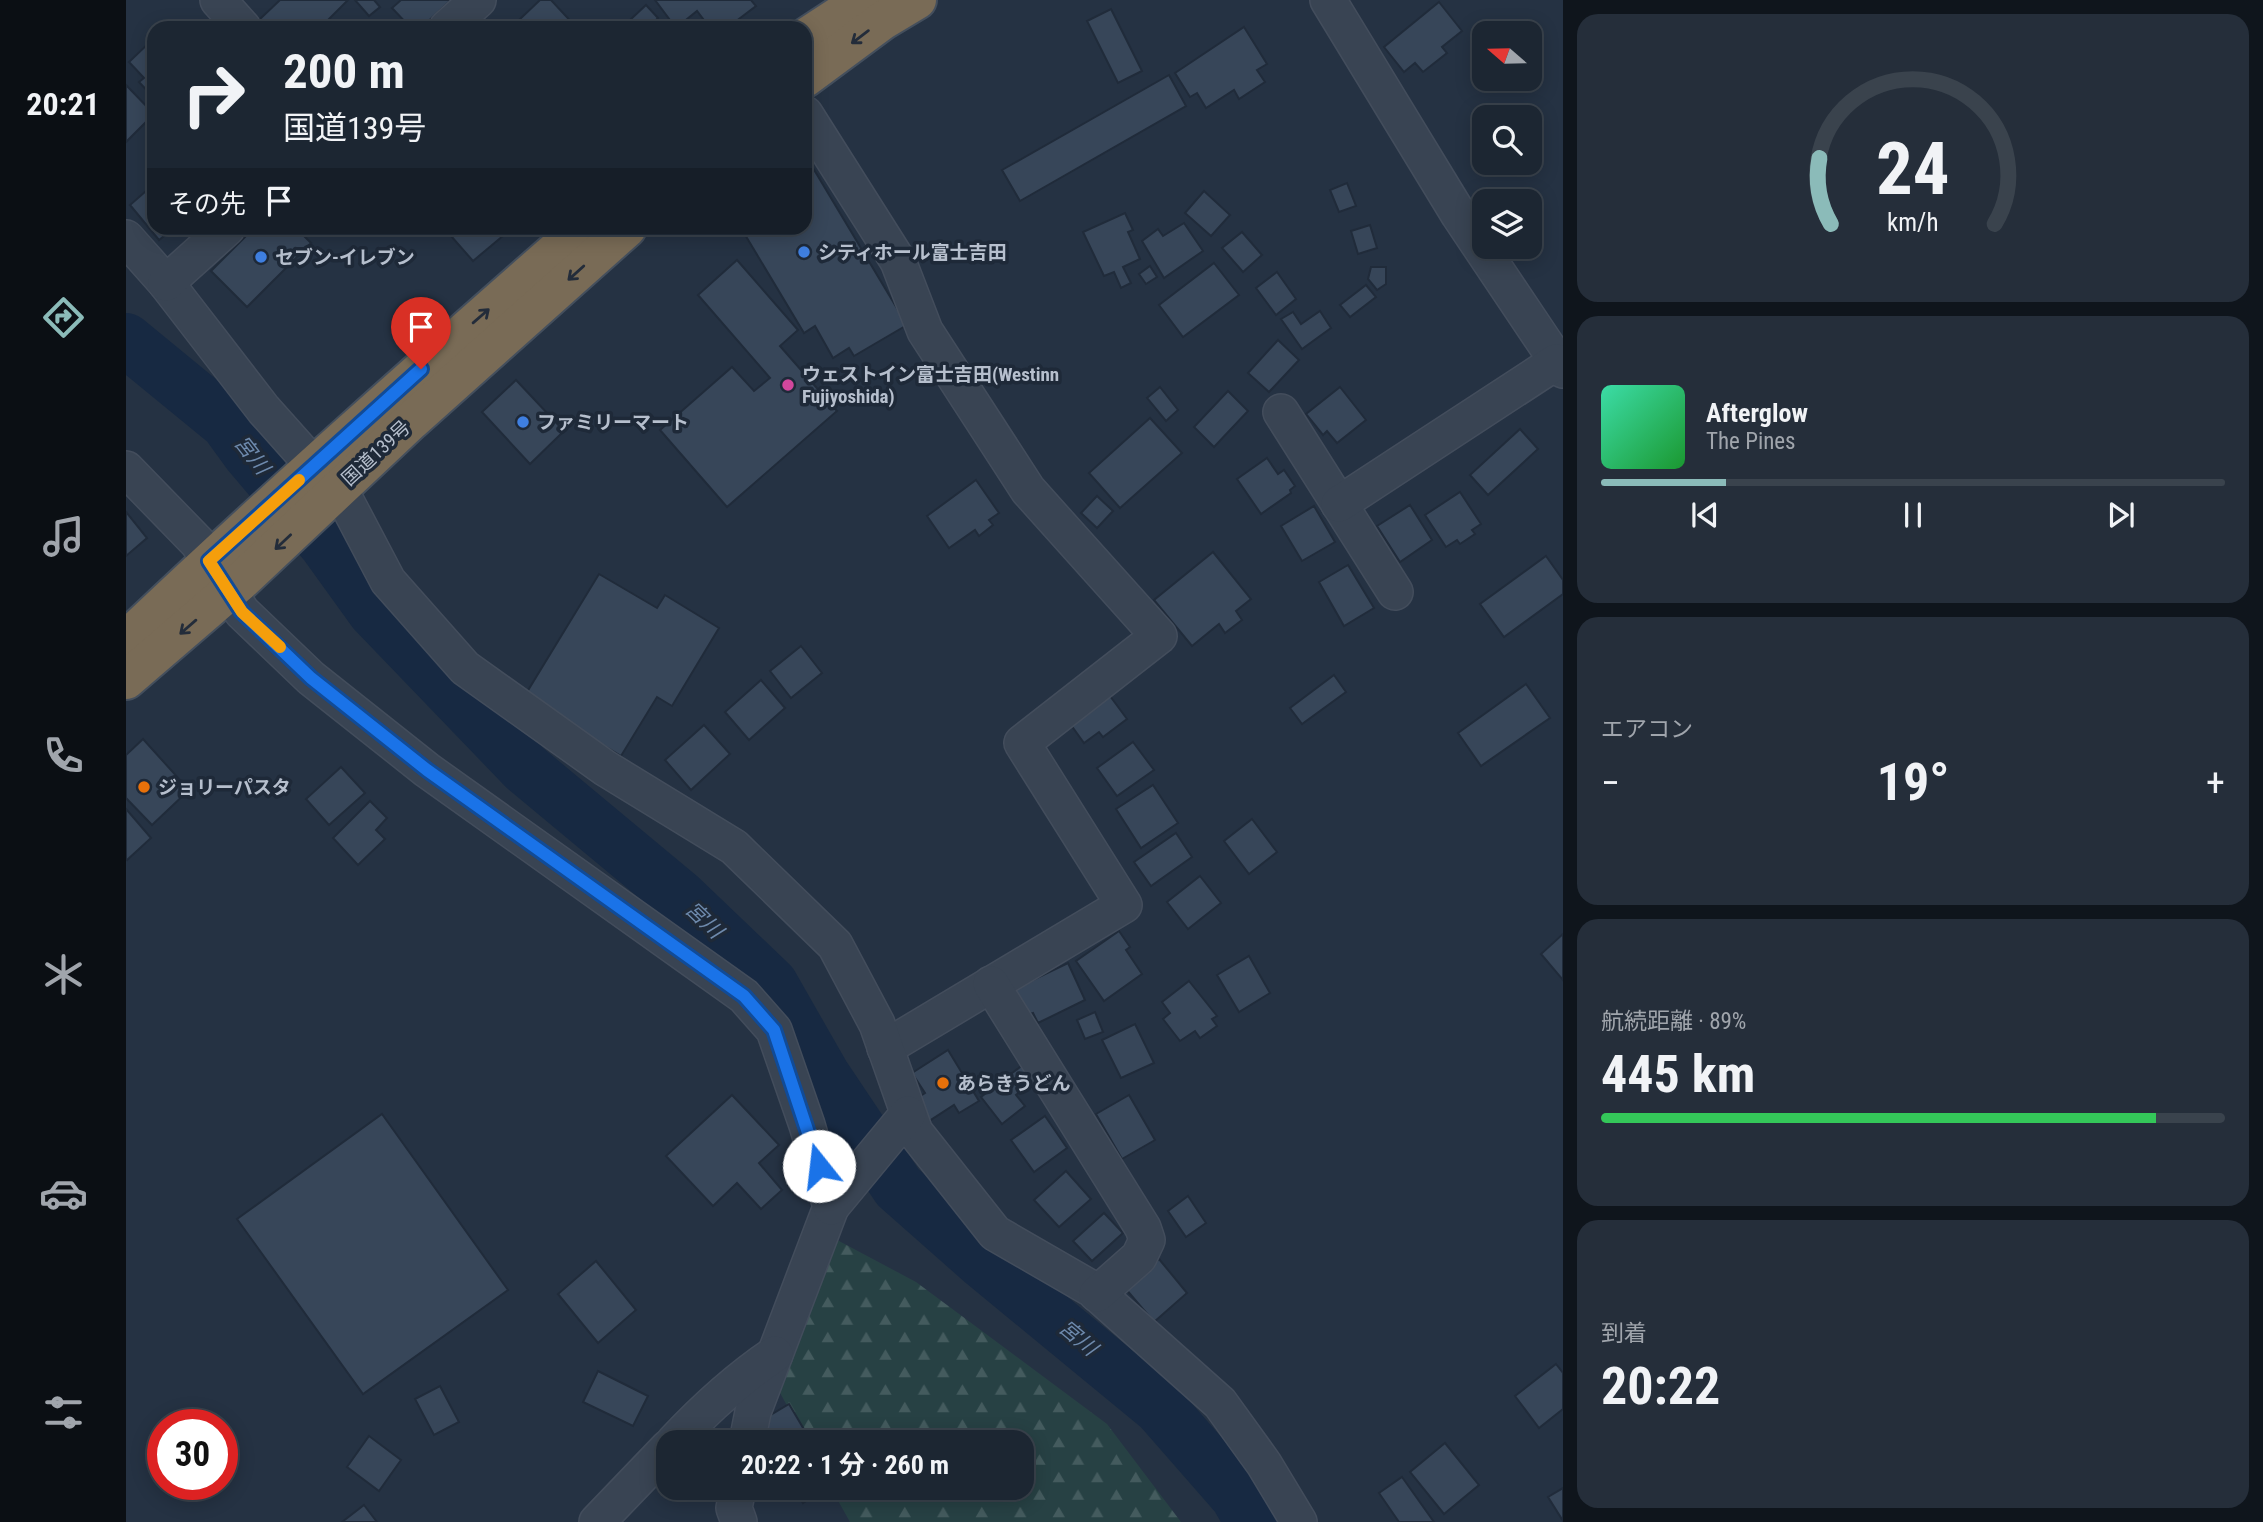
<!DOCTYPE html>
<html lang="ja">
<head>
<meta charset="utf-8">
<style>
  body { margin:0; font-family:"Roboto Condensed","Noto Sans JP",sans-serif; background:#252e3a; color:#f1f3f6; height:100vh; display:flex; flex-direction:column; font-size:26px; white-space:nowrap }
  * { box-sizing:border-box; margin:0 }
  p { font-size:23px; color:#a0a5ac }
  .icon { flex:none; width:38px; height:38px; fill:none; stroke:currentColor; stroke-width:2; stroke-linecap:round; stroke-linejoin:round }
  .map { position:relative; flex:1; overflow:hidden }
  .panel { display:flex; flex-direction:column; gap:14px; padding:14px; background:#0f151c; width:700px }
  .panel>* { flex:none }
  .banner { position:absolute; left:21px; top:21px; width:665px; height:214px; border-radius:21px; box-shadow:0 4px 18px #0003,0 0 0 2px #3a434d; background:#1c2632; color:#f1f3f6; overflow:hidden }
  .needle { width:46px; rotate:290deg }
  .buttons { position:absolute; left:1346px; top:21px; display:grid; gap:14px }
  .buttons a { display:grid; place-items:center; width:70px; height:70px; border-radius:14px; background:#1c2632; box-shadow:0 4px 18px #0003,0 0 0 2px #3a434d; font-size:35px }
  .speed { position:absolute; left:21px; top:1409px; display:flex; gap:14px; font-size:35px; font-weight:700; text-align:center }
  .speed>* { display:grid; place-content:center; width:91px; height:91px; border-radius:50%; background:#1c2632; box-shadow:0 4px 18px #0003,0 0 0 2px #3a434d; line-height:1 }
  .speed .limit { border:10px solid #d22; background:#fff; color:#111 }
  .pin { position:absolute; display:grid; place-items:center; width:60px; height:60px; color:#fff; margin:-72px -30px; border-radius:50% 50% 50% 0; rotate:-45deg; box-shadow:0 0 7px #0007 }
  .pin .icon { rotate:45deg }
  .me { position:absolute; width:77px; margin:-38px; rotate:344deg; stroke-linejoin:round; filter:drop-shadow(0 0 5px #0008) }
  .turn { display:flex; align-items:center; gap:24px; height:147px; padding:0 21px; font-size:32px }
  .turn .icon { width:91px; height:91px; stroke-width:2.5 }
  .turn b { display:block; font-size:49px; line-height:60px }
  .then { display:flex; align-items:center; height:66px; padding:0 21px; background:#0003; gap:14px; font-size:26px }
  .big { font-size:52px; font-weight:700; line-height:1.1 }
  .panel .card { flex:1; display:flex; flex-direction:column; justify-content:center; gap:10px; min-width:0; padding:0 24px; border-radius:21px; background:#252e3a }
  .panel .dial { align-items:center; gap:0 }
  .dial svg { height:182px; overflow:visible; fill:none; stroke:#3a434d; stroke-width:7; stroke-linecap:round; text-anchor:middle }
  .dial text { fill:#f1f3f6; stroke:none }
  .song { display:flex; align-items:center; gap:21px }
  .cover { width:84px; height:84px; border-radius:10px; background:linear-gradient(135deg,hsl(160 70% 55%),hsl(130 70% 35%)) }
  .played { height:7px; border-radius:4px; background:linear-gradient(90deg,#8bbbb9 20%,#3a434d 20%) }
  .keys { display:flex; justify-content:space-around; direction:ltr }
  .heat { display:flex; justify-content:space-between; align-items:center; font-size:38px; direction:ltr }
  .charge { height:10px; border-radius:5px; background:linear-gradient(90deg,#34c759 89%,#3a434d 0) }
  .trip { position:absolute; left:530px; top:1430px; width:378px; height:70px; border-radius:21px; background:#1c2632; box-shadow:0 4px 18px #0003,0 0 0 2px #3a434d; font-weight:700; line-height:70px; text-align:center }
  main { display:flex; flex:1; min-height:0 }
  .tabs { display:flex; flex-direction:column; width:126px; justify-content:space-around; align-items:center; background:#0b0f14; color:#a0a5ac }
  .tabs .icon { width:49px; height:49px }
  .tabs .active { color:#8bbbb9 }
  .tabs b { font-size:32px; color:#f1f3f6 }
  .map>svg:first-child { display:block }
</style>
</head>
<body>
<main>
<nav class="tabs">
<b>20:21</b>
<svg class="icon active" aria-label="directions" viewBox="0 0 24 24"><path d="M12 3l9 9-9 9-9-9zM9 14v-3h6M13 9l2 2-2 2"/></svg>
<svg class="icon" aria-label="music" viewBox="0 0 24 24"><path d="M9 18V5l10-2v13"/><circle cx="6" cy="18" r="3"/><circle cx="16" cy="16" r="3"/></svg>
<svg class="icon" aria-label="phone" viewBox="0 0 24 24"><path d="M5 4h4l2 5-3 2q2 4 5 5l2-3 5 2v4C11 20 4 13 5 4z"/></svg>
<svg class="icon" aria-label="climate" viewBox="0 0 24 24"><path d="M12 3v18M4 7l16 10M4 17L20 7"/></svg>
<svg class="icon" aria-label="car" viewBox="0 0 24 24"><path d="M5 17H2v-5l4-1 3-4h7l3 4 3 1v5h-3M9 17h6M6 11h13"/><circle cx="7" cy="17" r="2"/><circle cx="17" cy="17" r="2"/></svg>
<svg class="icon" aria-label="filters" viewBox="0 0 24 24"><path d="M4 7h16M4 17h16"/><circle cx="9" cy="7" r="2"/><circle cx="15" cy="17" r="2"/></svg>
</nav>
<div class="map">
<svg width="1437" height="1522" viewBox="0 0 1437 1522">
  <defs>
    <pattern id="forest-firs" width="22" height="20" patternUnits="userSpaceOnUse" patternTransform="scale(1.75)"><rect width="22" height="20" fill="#274144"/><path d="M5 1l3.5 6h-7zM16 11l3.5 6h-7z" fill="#445b5e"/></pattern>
  </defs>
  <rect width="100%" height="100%" fill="#253243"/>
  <!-- forest -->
  <path fill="url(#forest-firs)" d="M683,1225L790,1282L981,1424L1055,1522H724L705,1488H896V1442H681L636,1360Z"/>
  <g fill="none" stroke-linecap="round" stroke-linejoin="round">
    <!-- river -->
    <path stroke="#172942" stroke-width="54" d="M0,340L101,423L122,452L199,543L248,611L399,768L554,897L645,984L697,1075L772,1187L858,1263L1034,1408L1111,1496L1126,1522"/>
  </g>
  <!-- building -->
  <g fill="#374659" stroke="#202b3a" stroke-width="2">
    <path d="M154,0H222L194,28H143L134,19Z"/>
    <path d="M229,0H248L254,7L243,16Z"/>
    <path d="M275,0H325L295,28H290L285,23L283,26L266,8Z"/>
    <path d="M414,0H425L451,28H401L393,20Z"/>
    <path d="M529,0H625L630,6L601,28H584L571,11L550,28Z"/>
    <path d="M1313,2L1336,31L1316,47L1321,53L1297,72L1289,63L1278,72L1258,47Z"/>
    <path d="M520,5L532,18L522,28H511L504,20Z"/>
    <path d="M985,9L1016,71L992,83L961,21Z"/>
    <path d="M1118,27L1141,64L1131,70L1139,82L1113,99L1108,90L1080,108L1071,93L1064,97L1049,73Z"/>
    <path d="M28,38V98L13,82L18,78L3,62Z"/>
    <path d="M1043,75L1060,106L894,201L876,170Z"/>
    <path d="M0,85L28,114L0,142Z"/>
    <path d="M687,168L781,325L728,356L723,348L707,358L689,326L678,333L615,228H679V173Z"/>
    <path d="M1221,183L1230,206L1213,212L1204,190Z"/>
    <path d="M28,184V228H48L33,240L4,205Z"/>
    <path d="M1078,191L1104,215L1085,236L1059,213Z"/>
    <path d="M999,213L1007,230L1002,232L1014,259L997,267L1005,283L995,288L988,272L978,276L957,232Z"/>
    <path d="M1058,223L1077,251L1038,278L1016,241L1032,229L1037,236Z"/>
    <path d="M1244,225L1251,248L1232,254L1225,231Z"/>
    <path d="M128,228H170L185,243L121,307L85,271Z"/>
    <path d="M318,228H382L384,230L347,261Z"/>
    <path d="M1116,232L1136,255L1117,272L1096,248Z"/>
    <path d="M611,260L672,330L654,346L711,411L601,507L534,430L606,367L628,391L644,378L572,295Z"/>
    <path d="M1088,263L1113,295L1057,337L1033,305Z"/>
    <path d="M1024,266L1031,277L1020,284L1013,274Z"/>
    <path d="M1245,267H1260V284L1251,290L1242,279Z"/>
    <path d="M1151,272L1170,299L1150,315L1130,288Z"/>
    <path d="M1240,285L1250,297L1224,317L1214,305Z"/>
    <path d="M1194,311L1205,328L1176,349L1155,319L1167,312L1175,324Z"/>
    <path d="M1152,340L1173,360L1143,392L1122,373Z"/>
    <path d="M390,380L438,431L404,464L356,412Z"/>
    <path d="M1034,387L1052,410L1040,421L1021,398Z"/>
    <path d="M1214,387L1240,420L1211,443L1201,431L1197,435L1180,414Z"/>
    <path d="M1102,391L1122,411L1088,447L1068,427Z"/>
    <path d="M1024,418L1056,453L994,508L963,473Z"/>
    <path d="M1394,429L1412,449L1362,495L1344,475Z"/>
    <path d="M1141,458L1152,474L1158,470L1169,486L1164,490L1165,493L1135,514L1111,479Z"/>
    <path d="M850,480L873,513L863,520L867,525L853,536L849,530L823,548L801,516Z"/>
    <path d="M1334,492L1355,524L1346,530L1349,534L1334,544L1331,540L1320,547L1299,515Z"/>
    <path d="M971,496L987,511L971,528L955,513Z"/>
    <path d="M1284,505L1306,540L1274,562L1251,526Z"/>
    <path d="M1188,506L1209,542L1176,561L1155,526Z"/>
    <path d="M0,512L21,538L0,556Z"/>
    <path d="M1087,552L1125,599L1110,611L1116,620L1099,633L1093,624L1066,646L1028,600Z"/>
    <path d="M1420,556L1437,580V594L1378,637L1354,604Z"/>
    <path d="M1222,565L1248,608L1218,626L1193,582Z"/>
    <path d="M473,574L531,608L539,595L593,628L546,706L531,697L495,756L398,697Z"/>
    <path d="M675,646L696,673L665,698L644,671Z"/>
    <path d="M1208,675L1220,692L1176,724L1164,708Z"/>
    <path d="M635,680L659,708L623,740L599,712Z"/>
    <path d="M1400,684L1424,718L1355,766L1332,733Z"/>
    <path d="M984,696L1001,719L977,737L973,732L958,743L945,725Z"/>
    <path d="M578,725L604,754L565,790L539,760Z"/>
    <path d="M17,739L63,790L26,825L0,798V755Z"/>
    <path d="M1007,742L1028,770L991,796L971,768Z"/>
    <path d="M215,767L239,793L203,825L180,799Z"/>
    <path d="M1027,785L1052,823L1015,848L990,809Z"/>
    <path d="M244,801L261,818L250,830L259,839L232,865L207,838Z"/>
    <path d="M0,809L25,838L1,860L0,859Z"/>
    <path d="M1126,819L1151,852L1123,874L1098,841Z"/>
    <path d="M1050,833L1066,857L1025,886L1008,862Z"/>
    <path d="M1074,876L1095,903L1062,929L1041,902Z"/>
    <path d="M993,931L1004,947L1000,950L1016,974L978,1001L950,961Z"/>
    <path d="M1437,934V980L1415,954Z"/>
    <path d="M1123,956L1144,993L1113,1012L1091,975Z"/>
    <path d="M942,963L959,1000L912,1023L907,1013L901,1015L888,989Z"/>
    <path d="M1063,981L1091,1016L1086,1019L1091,1026L1074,1038L1069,1031L1054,1041L1037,1019L1044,1013L1036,1002Z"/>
    <path d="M969,1012L977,1032L959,1039L951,1020Z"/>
    <path d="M1009,1024L1028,1063L995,1078L976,1040Z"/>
    <path d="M822,1050L853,1101L833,1113L828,1105L803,1121L790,1099L799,1093L786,1073Z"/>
    <path d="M898,1064L909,1079L890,1095L899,1106L876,1124L855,1097Z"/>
    <path d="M606,1095L653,1145L633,1163L656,1190L635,1209L611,1183L587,1206L540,1156Z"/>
    <path d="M1003,1095L1029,1140L996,1159L970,1114Z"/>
    <path d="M256,1114L382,1290L237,1394L111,1219Z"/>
    <path d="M919,1116L941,1148L908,1172L885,1140Z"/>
    <path d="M940,1171L965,1199L933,1227L908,1200Z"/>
    <path d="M1062,1196L1080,1223L1060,1237L1042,1211Z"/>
    <path d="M978,1213L997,1233L966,1261L947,1241Z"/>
    <path d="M1033,1259L1061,1293L1028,1322L999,1288Z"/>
    <path d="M470,1261L510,1310L472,1343L432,1294Z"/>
    <path d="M1430,1364L1437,1373V1409L1413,1428L1389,1396Z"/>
    <path d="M472,1371L522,1396L507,1426L457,1402Z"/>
    <path d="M314,1386L333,1422L308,1435L289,1399Z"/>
    <path d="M663,1404L683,1438L676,1442H642L631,1423Z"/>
    <path d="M243,1436L275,1460L253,1491L221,1467Z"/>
    <path d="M1319,1443L1353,1485L1318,1514L1284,1472Z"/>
    <path d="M1276,1477L1308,1522H1273L1253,1493Z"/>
    <path d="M667,1488H699L677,1503Z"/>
    <path d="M1437,1488V1521L1422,1497Z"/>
    <path d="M238,1505L251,1522H216Z"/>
  </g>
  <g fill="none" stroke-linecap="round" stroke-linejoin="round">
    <!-- minor casing -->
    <g stroke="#434d5c" stroke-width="38">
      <g id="minor">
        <path d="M92,0L117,28"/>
        <path d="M1202,0L1333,215L1437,370"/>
        <path d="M321,28L352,0"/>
        <path d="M679,114L772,261L799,331L902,490L1033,636L896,743L998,905L759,1048"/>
        <path d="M0,238L40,283L138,410L188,466L213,488L262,581L339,668L479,768L608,847L709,945L751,1024L789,1132L869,1233L966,1289L1094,1403L1138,1464L1173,1522"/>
        <path d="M40,283L101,228"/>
        <path d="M1155,412L1269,592"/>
        <path d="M0,469L72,543L116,612L185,678L301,770L618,996L648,1030L681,1125L705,1207L627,1412L621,1442"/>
        <path d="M1213,504L1430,362"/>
        <path d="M865,984L1017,1228L1021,1240L1013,1257L971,1294"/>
        <path d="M705,1207L782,1114"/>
        <path d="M548,1442C579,1409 612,1379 649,1354"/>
        <path d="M612,1488L608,1508L613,1522"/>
        <path d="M471,1522L542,1448"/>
      </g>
    </g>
    <!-- highway casing -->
    <g stroke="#444f5d" stroke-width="42">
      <g id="highway">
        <path d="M679,38L737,0"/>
        <path d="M679,78L756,21L791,0"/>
        <path d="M0,640C148,499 302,363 456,228"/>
        <path d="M0,680L114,582L285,421L501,228"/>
      </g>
    </g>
    <!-- minor -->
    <use href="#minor" stroke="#394453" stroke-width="35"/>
    <!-- highway -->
    <use href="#highway" stroke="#796b56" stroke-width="38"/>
  </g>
  <!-- one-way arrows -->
  <defs><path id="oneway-shaft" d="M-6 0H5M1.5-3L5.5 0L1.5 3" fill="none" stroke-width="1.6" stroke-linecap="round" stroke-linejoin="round" transform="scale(1.75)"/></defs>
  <g stroke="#232c3a">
    <use href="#oneway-shaft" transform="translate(734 37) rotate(143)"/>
    <use href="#oneway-shaft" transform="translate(450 273) rotate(138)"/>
    <use href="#oneway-shaft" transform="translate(355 316) rotate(-41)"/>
    <use href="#oneway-shaft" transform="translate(157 542) rotate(137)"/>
    <use href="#oneway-shaft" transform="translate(62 627) rotate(139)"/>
  </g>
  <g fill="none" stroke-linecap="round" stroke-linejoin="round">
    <!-- route casing -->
    <g stroke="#114b97" stroke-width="18">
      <path id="route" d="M295,369L83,561L116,612L185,678L301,770L618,996L648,1030L693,1166"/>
    </g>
    <!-- route -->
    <use href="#route" stroke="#1a73e8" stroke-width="12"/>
    <!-- slow -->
    <path stroke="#f59e0b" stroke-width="12" d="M154,647L116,612L83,561L173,480"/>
  </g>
  <!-- markers -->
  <g fill="#3f7fe0" stroke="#1e2938" stroke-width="2.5">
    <circle cx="678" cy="252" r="7"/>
    <circle cx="135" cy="257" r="7"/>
    <circle cx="397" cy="422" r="7"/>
  </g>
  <circle fill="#d1479c" stroke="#1e2938" stroke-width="2.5" cx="662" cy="385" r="7"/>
  <g fill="#e8710a" stroke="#1e2938" stroke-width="2.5">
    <circle cx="18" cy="787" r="7"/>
    <circle cx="817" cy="1083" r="7"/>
  </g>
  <g text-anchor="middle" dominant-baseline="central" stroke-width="7" stroke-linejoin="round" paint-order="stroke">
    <!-- poi labels -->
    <g font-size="19" font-weight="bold" fill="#b6bfcd" stroke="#1e2938" text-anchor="start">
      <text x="692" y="252">シティホール富士吉田</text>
      <text x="149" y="257">セブン-イレブン</text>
      <text x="676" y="374">ウェストイン富士吉田(Westinn<tspan x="676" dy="22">Fujiyoshida)</tspan></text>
      <text x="411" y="422">ファミリーマート</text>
      <text x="32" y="787">ジョリーパスタ</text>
      <text x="831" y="1083">あらきうどん</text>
    </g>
    <!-- street labels -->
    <g font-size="19" fill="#b6bfcd" stroke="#1e2938">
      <text transform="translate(250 453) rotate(-43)">国道139号</text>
    </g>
    <!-- water labels -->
    <g font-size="21" font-style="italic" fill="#6e8aad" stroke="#1e2938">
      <text transform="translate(126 455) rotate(52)">宮川</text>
      <text transform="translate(578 920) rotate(44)">宮川</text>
      <text transform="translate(952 1338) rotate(40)">宮川</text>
    </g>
  </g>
</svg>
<div class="buttons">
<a><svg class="needle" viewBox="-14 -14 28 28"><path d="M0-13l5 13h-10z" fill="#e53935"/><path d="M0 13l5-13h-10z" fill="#a0a5ac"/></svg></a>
<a><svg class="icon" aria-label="search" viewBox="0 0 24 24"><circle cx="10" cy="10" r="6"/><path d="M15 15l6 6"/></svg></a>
<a><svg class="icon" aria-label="layers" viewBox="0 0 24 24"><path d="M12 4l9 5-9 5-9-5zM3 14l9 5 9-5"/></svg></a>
</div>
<div class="speed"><div class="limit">30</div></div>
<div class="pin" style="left:295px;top:369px;background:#d93025"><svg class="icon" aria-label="arrive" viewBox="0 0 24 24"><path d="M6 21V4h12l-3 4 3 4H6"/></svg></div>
<svg class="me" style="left:693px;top:1166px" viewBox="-20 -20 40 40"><circle r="19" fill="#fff"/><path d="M0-13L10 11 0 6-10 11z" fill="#1a73e8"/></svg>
<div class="trip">20:22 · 1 分 · 260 m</div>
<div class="banner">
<div class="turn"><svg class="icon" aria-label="right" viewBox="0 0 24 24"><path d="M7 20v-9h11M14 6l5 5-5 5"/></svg><div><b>200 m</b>国道139号</div></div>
<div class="then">その先<svg class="icon" aria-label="arrive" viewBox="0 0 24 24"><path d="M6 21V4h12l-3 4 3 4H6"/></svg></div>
</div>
</div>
<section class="panel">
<div class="card dial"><svg viewBox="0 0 100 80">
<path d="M14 69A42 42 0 1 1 86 69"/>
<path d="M14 69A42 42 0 0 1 9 40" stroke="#8bbbb9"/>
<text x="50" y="56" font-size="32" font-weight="700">24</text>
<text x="50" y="72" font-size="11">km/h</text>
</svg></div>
<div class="card">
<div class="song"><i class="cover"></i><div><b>Afterglow</b><p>The Pines</p></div></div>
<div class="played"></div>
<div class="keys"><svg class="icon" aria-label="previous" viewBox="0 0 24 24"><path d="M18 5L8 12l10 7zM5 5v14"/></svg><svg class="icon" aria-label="pause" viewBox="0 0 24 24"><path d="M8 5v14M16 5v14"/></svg><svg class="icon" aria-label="next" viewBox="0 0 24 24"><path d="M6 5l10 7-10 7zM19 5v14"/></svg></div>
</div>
<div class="card"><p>エアコン</p>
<div class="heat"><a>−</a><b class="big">19°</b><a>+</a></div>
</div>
<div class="card"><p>航続距離 · 89%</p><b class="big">445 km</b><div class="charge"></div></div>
<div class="card"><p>到着</p><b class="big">20:22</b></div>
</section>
</main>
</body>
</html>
